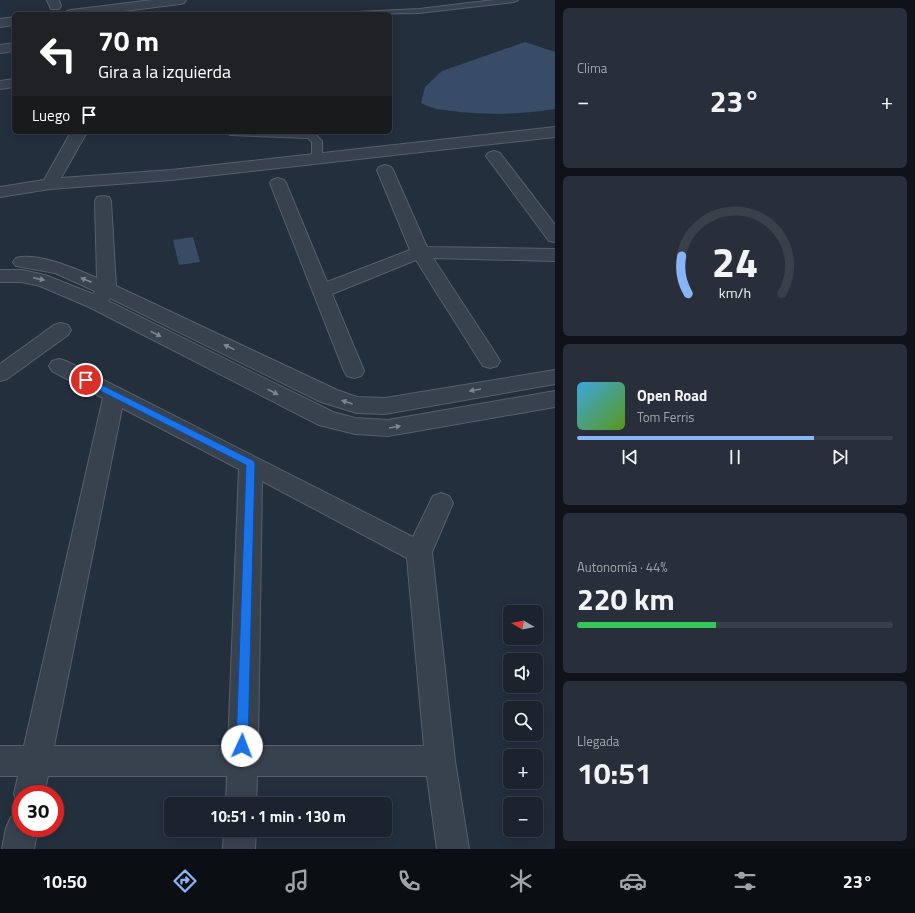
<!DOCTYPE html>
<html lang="es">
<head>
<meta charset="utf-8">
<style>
  body { margin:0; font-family:"Titillium Web",sans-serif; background:#282f3a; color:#f1f3f6; height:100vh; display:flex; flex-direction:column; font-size:15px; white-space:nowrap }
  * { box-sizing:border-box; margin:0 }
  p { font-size:13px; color:#a0a4aa }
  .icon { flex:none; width:22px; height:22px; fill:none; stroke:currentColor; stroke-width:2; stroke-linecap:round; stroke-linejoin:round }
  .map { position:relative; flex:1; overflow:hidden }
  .sheet { display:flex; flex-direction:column; gap:8px; padding:8px; background:#0f1319; width:360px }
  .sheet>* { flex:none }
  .top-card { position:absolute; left:12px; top:12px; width:380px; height:122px; border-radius:6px; box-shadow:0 2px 10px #0003,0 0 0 1px #39404a; background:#202124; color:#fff; overflow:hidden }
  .needle { width:26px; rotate:279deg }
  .fabs { position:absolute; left:503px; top:605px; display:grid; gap:8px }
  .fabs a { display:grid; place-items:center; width:40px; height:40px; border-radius:6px; background:#1b232e; box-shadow:0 2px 10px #0003,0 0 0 1px #39404a; font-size:20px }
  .speed { position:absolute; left:12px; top:785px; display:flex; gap:8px; font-size:20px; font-weight:700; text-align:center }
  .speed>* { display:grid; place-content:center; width:52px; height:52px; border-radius:50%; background:#1b232e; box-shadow:0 2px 10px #0003,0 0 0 1px #39404a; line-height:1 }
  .speed .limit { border:6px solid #d22; background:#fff; color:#111 }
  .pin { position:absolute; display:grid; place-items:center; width:34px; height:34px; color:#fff; margin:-17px; border:2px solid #fff; border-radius:50%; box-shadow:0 1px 4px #0007 }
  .me { position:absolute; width:44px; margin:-22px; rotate:2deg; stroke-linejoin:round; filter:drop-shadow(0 0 3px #0008) }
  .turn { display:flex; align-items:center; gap:14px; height:84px; padding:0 20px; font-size:18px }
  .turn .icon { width:52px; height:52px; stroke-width:2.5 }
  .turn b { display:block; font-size:28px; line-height:34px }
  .then { display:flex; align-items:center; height:38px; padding:0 20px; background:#0003; gap:8px; font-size:15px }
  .big { font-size:30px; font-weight:700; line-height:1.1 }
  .sheet .tile { flex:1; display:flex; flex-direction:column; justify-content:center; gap:6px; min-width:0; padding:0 14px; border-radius:6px; background:#282f3a }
  .sheet .dial { align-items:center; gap:0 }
  .dial svg { height:104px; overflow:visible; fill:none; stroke:#39404a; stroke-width:7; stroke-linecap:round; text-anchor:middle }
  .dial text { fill:#f1f3f6; stroke:none }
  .song { display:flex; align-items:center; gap:12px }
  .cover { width:48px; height:48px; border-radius:6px; background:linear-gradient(135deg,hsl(200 70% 55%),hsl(90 70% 35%)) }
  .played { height:4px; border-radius:2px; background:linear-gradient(90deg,#8ab4f8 75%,#39404a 75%) }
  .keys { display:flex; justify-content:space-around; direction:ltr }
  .heat { display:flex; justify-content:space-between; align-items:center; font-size:22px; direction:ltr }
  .charge { height:6px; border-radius:3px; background:linear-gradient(90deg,#34c759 44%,#39404a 0) }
  .trip { position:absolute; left:164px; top:797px; width:228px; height:40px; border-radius:6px; background:#1b232e; box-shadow:0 2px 10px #0003,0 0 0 1px #39404a; font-weight:700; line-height:40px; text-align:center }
  .dock { display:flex; height:64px; justify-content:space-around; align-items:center; background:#0b0e12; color:#a0a4aa }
  .dock .icon { width:28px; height:28px }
  .dock .current { color:#8ab4f8 }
  .dock b { font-size:18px; color:#f1f3f6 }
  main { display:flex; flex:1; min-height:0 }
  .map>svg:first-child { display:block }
</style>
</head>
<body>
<main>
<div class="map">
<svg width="555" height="849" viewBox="0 0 555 849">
  <rect width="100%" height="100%" fill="#242f3e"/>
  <!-- water -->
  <g fill="#394c67">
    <path d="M525,42L555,52V109C523,114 492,115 460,112C445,110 434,110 421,103L425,87L442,71Z"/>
    <path d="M193,237L200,262L179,265L173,240Z"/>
  </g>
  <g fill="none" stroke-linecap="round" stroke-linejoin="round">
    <!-- service casing -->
    <g stroke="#565f6c" stroke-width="2">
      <g id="service">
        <path d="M494,0H518L514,2L419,13L353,14L357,12L419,9Z"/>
        <path d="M225,132L314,133L322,141V159L317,162L312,159V142L308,138L230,135Z"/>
      </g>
    </g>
    <!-- minor casing -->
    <g stroke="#565f6c" stroke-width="2">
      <g id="minor">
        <path d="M47,0H59L61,6L59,9H51Z"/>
        <path d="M152,0H186L184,3L180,4L100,14H65L67,11L71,10Z"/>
        <path d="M14,17V25L0,27V19Z"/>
        <path d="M14,43V51L0,53V45Z"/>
        <path d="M14,79V87L0,89V81Z"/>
        <path d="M555,127V137L171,180L50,189L0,197V187L44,180L71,132H87L61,178L171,170Z"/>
        <path d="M494,151L500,153L555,225V242L549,241L486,156L488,153Z"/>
        <path d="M385,165L391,167L393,170L427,247L555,249V261L433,258L497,356L500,361L497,366L490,368L483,366L416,260L332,294L364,371L361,376L354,378L347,376L344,371L270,183L272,180L278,178L284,180L286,183L327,282L410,250L377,170L379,167Z"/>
        <path d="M103,196L109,197L111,201L116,286L337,390L357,397L385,398L555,370V384L385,414L357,413L321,402L110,298L108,301L333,412L355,418L388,420L555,391V407L388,436L355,434L319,425L89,307L40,286L22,282H0V270H22L45,275L93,294L95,291L55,273L16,266L13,262L16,258C38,252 76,269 97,278L95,201L97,197Z"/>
        <path d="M61,323L68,325L71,330L68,335L7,379L0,381V364L54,325Z"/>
        <path d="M59,359L66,361L413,537L433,496L441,493L449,496L453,503L432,552L455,761L469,849H437L427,776H257L256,804H226L227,776H48L44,794H21V806L18,805L14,794L18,776H0V746H24L103,398L52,371L49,366L52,361ZM122,408L239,469L228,746H54ZM262,481L407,558L424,746H258Z"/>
        <path d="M21,813V828H38L34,849H2L6,828L11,817Z"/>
        <path d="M224,830H256L255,849H223Z"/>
      </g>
    </g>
    <!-- service -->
    <use href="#service" fill="#38414e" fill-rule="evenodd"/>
    <!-- minor -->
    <use href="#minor" fill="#38414e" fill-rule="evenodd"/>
  </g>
  <!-- one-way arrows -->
  <defs><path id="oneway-solid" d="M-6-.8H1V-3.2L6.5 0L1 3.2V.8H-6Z"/></defs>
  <g fill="#7c8592">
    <use href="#oneway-solid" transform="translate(39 279) rotate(12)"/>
    <use href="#oneway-solid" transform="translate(86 280) rotate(-157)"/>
    <use href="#oneway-solid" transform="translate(156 334) rotate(27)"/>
    <use href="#oneway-solid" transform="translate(229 347) rotate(-154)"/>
    <use href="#oneway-solid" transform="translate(475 390) rotate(170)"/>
    <use href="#oneway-solid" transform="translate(273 392) rotate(27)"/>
    <use href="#oneway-solid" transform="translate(347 402) rotate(-161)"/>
    <use href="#oneway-solid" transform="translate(395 427) rotate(-10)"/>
  </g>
  <!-- route -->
  <path fill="#1a73e8" stroke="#114b97" d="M86,377L254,461L255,464L248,746L247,750L242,752L238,750L236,746L246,465L83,382L82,380L83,378Z"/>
</svg>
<div class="fabs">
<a><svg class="needle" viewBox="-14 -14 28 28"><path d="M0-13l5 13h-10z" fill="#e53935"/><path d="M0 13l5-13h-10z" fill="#a0a4aa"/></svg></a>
<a><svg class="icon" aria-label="sound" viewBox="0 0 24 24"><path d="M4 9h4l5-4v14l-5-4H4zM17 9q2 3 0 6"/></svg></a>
<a><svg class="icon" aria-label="search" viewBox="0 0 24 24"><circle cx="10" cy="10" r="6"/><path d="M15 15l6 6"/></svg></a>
<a>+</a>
<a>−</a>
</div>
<div class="speed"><div class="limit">30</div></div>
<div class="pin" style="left:86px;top:380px;background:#d93025"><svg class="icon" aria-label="arrive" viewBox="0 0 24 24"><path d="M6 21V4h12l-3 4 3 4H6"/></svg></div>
<svg class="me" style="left:242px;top:746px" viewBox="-20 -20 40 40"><circle r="19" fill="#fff"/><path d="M0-13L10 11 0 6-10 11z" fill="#1a73e8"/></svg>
<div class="trip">10:51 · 1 min · 130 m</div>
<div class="top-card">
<div class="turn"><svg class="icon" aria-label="left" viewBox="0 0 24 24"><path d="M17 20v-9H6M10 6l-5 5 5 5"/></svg><div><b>70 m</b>Gira a la izquierda</div></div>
<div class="then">Luego<svg class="icon" aria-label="arrive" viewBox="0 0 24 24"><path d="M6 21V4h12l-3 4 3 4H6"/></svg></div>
</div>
</div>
<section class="sheet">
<div class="tile"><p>Clima</p>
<div class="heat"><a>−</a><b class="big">23°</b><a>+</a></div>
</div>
<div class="tile dial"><svg viewBox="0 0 100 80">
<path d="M14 69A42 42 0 1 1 86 69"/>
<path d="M14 69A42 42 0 0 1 9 40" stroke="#8ab4f8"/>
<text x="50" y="56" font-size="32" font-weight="700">24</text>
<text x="50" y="72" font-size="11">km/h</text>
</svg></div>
<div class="tile">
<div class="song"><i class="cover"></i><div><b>Open Road</b><p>Tom Ferris</p></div></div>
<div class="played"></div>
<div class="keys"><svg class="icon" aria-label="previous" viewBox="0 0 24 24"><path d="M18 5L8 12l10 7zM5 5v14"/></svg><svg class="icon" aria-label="pause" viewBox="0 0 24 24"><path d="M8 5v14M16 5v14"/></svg><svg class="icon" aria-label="next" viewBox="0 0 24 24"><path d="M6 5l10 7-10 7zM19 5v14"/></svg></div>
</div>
<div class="tile"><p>Autonomía · 44%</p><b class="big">220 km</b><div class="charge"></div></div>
<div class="tile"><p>Llegada</p><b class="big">10:51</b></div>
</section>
</main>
<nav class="dock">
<b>10:50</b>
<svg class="icon current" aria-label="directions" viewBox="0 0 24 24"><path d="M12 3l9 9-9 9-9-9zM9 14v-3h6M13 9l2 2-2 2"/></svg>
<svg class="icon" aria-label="music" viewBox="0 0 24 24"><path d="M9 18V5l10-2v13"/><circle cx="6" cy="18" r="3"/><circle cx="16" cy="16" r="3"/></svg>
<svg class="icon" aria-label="phone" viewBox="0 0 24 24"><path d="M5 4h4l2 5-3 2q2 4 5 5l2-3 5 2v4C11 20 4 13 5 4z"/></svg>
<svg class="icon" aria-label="climate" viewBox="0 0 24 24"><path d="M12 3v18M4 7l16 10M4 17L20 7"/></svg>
<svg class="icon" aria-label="car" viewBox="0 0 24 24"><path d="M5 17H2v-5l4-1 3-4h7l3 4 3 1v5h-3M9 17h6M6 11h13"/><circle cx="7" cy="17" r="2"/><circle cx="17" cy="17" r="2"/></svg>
<svg class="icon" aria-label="filters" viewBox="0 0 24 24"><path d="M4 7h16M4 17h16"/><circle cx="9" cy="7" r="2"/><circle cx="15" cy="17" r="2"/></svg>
<b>23°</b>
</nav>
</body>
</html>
